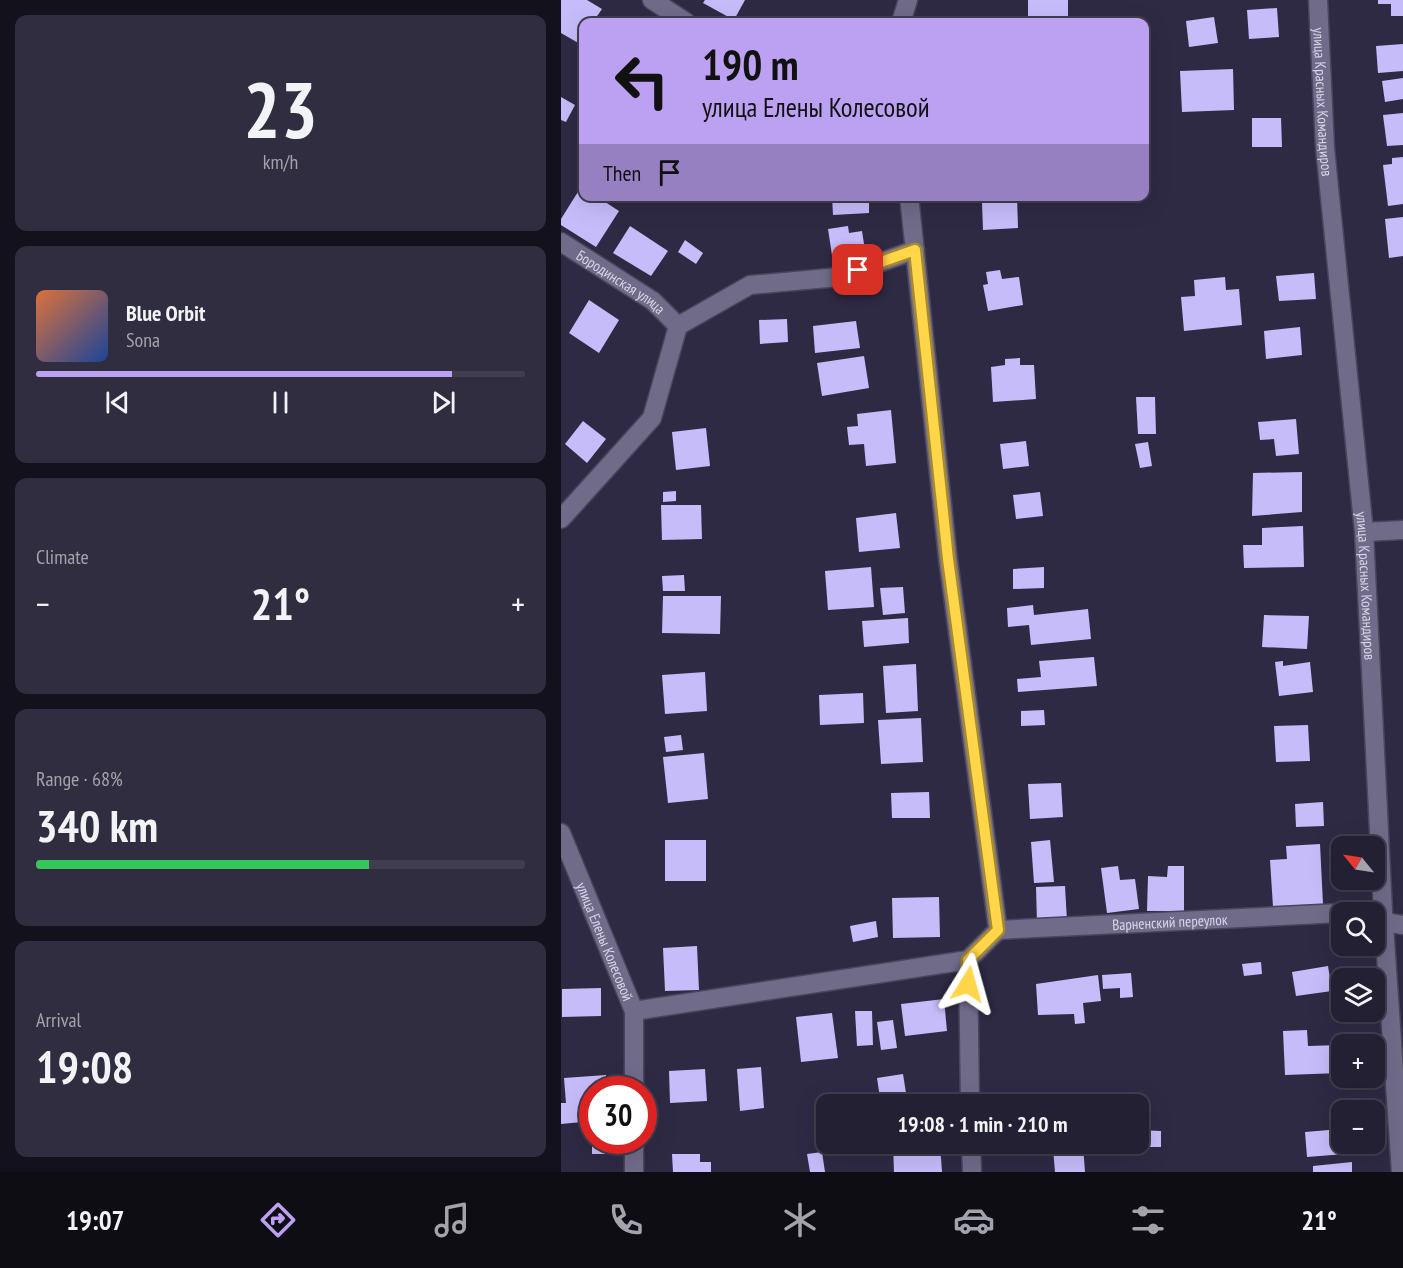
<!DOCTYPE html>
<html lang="en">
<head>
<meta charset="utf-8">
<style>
  body { margin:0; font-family:"PT Sans Narrow",sans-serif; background:#2f2d3f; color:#f1f3f6; height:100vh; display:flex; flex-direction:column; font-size:22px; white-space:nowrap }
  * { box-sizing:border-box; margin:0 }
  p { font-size:20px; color:#a3a3ac }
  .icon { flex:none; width:33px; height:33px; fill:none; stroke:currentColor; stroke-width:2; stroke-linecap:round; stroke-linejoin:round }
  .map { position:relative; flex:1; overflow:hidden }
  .panel { display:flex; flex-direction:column; gap:15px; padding:15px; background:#13121c; width:561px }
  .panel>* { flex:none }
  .banner { position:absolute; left:18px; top:18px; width:570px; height:183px; border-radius:12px; box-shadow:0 6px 24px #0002,0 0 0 2px #403e4e; background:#bca0f2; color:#111; overflow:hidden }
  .needle { width:39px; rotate:300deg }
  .controls { position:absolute; left:770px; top:836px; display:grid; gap:12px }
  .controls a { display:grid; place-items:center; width:54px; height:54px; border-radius:12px; background:#232033; box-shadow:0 6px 24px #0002,0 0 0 2px #403e4e; font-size:30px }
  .speed { position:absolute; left:18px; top:1076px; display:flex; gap:12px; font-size:30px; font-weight:700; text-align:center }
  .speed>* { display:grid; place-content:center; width:78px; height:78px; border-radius:50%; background:#232033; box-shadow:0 6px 24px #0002,0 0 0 2px #403e4e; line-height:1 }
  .speed .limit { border:9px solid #d22; background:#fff; color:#111 }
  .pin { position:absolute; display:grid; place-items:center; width:51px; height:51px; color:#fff; margin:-26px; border-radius:12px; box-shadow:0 3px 9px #0006 }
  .me { position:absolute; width:66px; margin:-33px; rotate:8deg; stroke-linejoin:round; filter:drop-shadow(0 0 4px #0008) }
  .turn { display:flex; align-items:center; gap:21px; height:126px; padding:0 24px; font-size:27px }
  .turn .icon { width:78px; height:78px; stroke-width:2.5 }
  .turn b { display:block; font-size:42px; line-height:51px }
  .then { display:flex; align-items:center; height:57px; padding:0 24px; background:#0003; gap:12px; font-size:22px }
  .big { font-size:45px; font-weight:700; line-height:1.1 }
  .panel .widget { flex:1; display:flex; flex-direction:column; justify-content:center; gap:9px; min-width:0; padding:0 21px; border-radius:12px; background:#2f2d3f }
  .panel .dial { align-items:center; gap:0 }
  .dial b { font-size:78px; line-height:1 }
  .song { display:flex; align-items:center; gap:18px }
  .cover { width:72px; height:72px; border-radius:9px; background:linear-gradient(135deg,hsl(20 70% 55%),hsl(220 70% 35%)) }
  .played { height:6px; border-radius:3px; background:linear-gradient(90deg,#bca0f2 85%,#403e4e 85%) }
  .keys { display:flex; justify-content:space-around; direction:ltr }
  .heat { display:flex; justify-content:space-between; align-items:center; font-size:33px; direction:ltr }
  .charge { height:9px; border-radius:4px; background:linear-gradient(90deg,#34c759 68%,#403e4e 0) }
  .trip { position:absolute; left:255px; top:1094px; width:333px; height:60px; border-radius:12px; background:#232033; box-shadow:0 6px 24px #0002,0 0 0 2px #403e4e; font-weight:700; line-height:60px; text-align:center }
  .tab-bar { display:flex; height:96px; justify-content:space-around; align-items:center; background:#0e0d14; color:#a3a3ac }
  .tab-bar .icon { width:42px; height:42px }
  .tab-bar .on { color:#bca0f2 }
  .tab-bar b { font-size:27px; color:#f1f3f6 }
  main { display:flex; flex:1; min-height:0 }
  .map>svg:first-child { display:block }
</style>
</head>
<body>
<main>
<section class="panel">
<div class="widget dial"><b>23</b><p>km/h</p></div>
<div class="widget">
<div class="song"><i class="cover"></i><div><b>Blue Orbit</b><p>Sona</p></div></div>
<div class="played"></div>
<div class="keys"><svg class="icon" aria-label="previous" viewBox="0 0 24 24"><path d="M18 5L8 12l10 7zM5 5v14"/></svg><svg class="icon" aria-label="pause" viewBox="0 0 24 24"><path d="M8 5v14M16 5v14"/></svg><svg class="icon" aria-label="next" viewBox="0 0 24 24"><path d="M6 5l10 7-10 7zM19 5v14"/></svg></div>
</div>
<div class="widget"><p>Climate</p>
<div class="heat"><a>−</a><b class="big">21°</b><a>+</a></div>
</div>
<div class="widget"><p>Range · 68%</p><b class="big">340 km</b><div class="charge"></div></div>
<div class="widget"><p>Arrival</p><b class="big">19:08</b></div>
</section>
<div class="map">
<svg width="842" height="1172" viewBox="0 0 842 1172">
  <rect width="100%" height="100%" fill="#2f2a44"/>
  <!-- building -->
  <g fill="#c6bcfa">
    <path d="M0,0H26L41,9L32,22H22V39L19,44L0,33Z"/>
    <path d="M144,0H184L173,20L142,3Z"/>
    <rect x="467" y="0" width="40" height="22"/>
    <path d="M817,0H842V16H830V4H817Z"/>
    <path d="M716,8L718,37L688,39L686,10Z"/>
    <path d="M653,17L657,43L628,47L625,21Z"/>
    <path d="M842,44V71L817,73L815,46Z"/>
    <path d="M672,69L673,110L621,112L619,71Z"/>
    <path d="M842,78V99L824,102L821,81Z"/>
    <path d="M0,97L14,105L5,122L0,120Z"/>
    <path d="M842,113V145L826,146L822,115Z"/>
    <path d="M691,118H720L721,147H691Z"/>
    <path d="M842,157V204L827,206L822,165L831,164V158Z"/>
    <path d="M20,187L22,188V196H35L58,211L35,247L0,225V219Z"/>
    <path d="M271,196H308V213L272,215Z"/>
    <path d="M437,196H456L457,228L422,230L421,203L437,202Z"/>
    <path d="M842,217V256L828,258L824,219Z"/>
    <path d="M69,226L107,251L90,276L52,253Z"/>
    <path d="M287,226L288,233L301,231L306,263L273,268L267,229Z"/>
    <path d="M124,240L142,253L135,264L117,252Z"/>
    <path d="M439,270L441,279L458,277L462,305L427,311L422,285L427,284L425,272Z"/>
    <path d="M753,273L755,299L718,301L715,276Z"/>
    <path d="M664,277L665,290L678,289L681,325L623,331L620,297L634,296L633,280Z"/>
    <path d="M28,300L58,320L38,353L8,333Z"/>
    <path d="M226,319L227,342L199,344L198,320Z"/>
    <path d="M295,321L299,348L254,353L252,326Z"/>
    <path d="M739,327L741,355L705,359L703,331Z"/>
    <path d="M303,356L308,388L261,396L256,363Z"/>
    <path d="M459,358V365H473L475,399L432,402L430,367L444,365V359Z"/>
    <path d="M575,397H594L595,434H577Z"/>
    <path d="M330,410L335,463L305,466L303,444L288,445L286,427L297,426L296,414Z"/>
    <path d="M735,419L738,454L715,456L713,439L699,440L697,422Z"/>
    <path d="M22,421L45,439L26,463L4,444Z"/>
    <path d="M145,428L149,466L115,470L111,432Z"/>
    <path d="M465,441L468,466L442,469L439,444Z"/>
    <path d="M587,442L591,466L579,468L574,444Z"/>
    <path d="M741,472V512L691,516L692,473Z"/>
    <path d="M115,491V501L102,502V492Z"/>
    <path d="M479,492L482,516L455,519L452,495Z"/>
    <path d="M100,505H140L141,539L101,540Z"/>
    <path d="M335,513L339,548L298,552L295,518Z"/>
    <path d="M742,526L743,567L683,568L682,545H701V528Z"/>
    <path d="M310,567L313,607L267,610L264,571Z"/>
    <path d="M483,567V588L452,589V569Z"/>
    <path d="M123,575L124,591H102L101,576Z"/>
    <path d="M342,587L344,613L322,615L319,588Z"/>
    <path d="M102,596H160L159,634L101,633Z"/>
    <path d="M472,605L473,615L527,609L530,639L470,645L468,625L447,627L446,608Z"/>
    <path d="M703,615L748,616L746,649L701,647Z"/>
    <path d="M347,618L348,643L303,647L301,621Z"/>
    <path d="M533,657L536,686L457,692L456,679L480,677L478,661Z"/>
    <path d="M722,661V666L749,662L752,692L718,696L714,662Z"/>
    <path d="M355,664L357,711L325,713L322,666Z"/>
    <path d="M144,672L146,711L104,714L101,675Z"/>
    <path d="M302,693L303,723L259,725L258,695Z"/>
    <path d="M483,710L484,725L460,726V711Z"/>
    <path d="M360,718L362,762L320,764L317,720Z"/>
    <path d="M747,725L749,761L715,762L713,726Z"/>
    <path d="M120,735L122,750L105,752L103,737Z"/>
    <path d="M143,753L147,799L107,803L102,757Z"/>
    <path d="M500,783L502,817L469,819L467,784Z"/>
    <path d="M368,792L369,818H331L330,793Z"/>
    <path d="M762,802L763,826L735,827L734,804Z"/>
    <rect x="104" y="840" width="41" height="41"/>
    <path d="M489,840L493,882L473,883L470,842Z"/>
    <path d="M759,844L762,904L712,907L709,860L726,859L725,846Z"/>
    <path d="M557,866L559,880L574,879L578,909L546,913L540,868Z"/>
    <path d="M607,866H623V911H586L587,876L606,877Z"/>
    <path d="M504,886L506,921L476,923L475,887Z"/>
    <path d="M378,897L379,937L332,938L331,898Z"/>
    <path d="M315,921L317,937L292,942L289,926Z"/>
    <path d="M136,946L138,990L104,991L102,948Z"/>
    <path d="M700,962L701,974L683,976L681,964Z"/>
    <path d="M767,966L771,991L735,996L731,972Z"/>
    <path d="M570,973L572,997L559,998V988L542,989L541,975Z"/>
    <path d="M537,975L540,1001L522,1003L524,1023L514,1024L513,1014L477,1015L475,984Z"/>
    <path d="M40,988V1016L1,1017V989Z"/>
    <path d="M383,999L386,1031L344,1036L340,1004Z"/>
    <path d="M294,1011H311L312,1045L296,1046Z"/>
    <path d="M271,1013L277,1058L240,1062L235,1017Z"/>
    <path d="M332,1020L336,1048L320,1050L316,1022Z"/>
    <path d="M746,1030L747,1046L779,1045V1073L724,1075L722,1031Z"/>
    <path d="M200,1067L203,1108L179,1111L176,1069Z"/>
    <path d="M144,1069L146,1101L109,1103L108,1071Z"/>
    <path d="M342,1074L345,1093L319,1098L316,1078Z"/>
    <path d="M45,1075L46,1089H32V1121L0,1124V1103H5L3,1078Z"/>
    <path d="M531,1094L532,1104H493V1097Z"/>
    <path d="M780,1129V1143H783L784,1154L746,1157L744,1132Z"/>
    <path d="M578,1130L600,1131V1147H574V1143H578Z"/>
    <rect x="31" y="1140" width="16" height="14"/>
    <path d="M351,1143H379L381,1172H333L332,1144Z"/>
    <path d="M522,1146L524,1172H494L492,1148Z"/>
    <path d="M261,1152L264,1172H249L246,1154Z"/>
    <path d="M111,1154H139V1162H150V1172H112Z"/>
    <path d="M791,1162V1172H752V1166Z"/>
  </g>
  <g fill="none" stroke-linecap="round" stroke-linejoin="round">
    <!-- minor casing -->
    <g stroke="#49455b" stroke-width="21">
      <g id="minor">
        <path d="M91,0L125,22"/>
        <path id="s1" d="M757,0L764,148L803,532L822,911L840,1172"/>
        <path d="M340,22L347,0"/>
        <path d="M348,196L387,559L437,930L407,960L409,1104"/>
        <path id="s2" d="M0,242L92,301L117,326"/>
        <path d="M0,519L91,418L117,326L189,285L278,277L354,250"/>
        <path d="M803,532L842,530"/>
        <path id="s3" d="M0,833L73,1011V1089"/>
        <path d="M824,922L842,925"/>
        <path id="s4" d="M437,930L780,913"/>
        <path d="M73,1011L407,960"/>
        <path d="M73,1140V1172"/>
        <path d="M410,1143L411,1172"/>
      </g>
    </g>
    <!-- minor -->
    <use href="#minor" stroke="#706b89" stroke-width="18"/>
  </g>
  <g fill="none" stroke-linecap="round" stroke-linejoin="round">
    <!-- route casing -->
    <g stroke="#a68a30" stroke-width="15">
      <path id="route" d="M297,270L354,250L387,559L437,930L407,960V984"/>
    </g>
    <!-- route -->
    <use href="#route" stroke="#ffd54a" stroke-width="10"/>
  </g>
  <g text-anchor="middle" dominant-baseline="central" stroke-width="6" stroke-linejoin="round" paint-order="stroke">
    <!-- street labels -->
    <g font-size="15" fill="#d8d6e6" stroke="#171521">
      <text stroke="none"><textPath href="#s1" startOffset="102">улица Красных Командиров</textPath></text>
      <text stroke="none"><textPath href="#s2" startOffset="72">Бородинская улица</textPath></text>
      <text stroke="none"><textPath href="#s1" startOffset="588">улица Красных Командиров</textPath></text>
      <text stroke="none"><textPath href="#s4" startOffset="172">Варненский переулок</textPath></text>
      <text stroke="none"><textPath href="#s3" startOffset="117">улица Елены Колесовой</textPath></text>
    </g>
  </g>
</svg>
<div class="controls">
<a><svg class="needle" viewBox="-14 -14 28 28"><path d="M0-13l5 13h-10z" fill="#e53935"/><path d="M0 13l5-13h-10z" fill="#a3a3ac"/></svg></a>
<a><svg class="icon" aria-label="search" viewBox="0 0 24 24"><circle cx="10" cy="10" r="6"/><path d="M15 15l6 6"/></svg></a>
<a><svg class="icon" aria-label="layers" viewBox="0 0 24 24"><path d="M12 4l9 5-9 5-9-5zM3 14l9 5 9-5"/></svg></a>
<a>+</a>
<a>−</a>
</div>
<div class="speed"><div class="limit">30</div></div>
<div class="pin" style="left:297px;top:270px;background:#d93025"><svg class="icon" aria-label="arrive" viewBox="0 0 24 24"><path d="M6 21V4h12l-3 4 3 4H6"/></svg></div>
<svg class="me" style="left:407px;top:984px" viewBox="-20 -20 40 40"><path d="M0-17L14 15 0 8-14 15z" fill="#ffd54a" stroke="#fff" stroke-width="4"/></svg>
<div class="trip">19:08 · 1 min · 210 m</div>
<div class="banner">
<div class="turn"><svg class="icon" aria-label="left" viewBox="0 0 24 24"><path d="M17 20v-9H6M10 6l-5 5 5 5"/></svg><div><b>190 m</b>улица Елены Колесовой</div></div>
<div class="then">Then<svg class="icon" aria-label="arrive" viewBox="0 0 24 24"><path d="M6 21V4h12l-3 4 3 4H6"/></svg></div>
</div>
</div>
</main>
<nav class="tab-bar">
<b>19:07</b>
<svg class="icon on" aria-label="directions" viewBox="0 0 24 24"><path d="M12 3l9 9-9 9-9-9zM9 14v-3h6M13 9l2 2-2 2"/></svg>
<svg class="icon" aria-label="music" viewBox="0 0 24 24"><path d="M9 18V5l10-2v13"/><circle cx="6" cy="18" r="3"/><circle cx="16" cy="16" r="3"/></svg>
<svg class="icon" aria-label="phone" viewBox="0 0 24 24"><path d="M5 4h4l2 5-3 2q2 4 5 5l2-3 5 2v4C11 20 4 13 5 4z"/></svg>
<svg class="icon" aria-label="climate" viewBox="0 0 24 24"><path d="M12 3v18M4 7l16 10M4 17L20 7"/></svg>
<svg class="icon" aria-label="car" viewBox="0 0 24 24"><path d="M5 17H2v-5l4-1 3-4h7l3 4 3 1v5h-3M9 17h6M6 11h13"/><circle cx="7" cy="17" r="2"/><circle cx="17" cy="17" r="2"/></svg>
<svg class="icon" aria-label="filters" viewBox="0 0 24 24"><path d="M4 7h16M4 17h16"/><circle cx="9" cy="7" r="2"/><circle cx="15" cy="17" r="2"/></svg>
<b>21°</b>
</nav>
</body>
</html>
